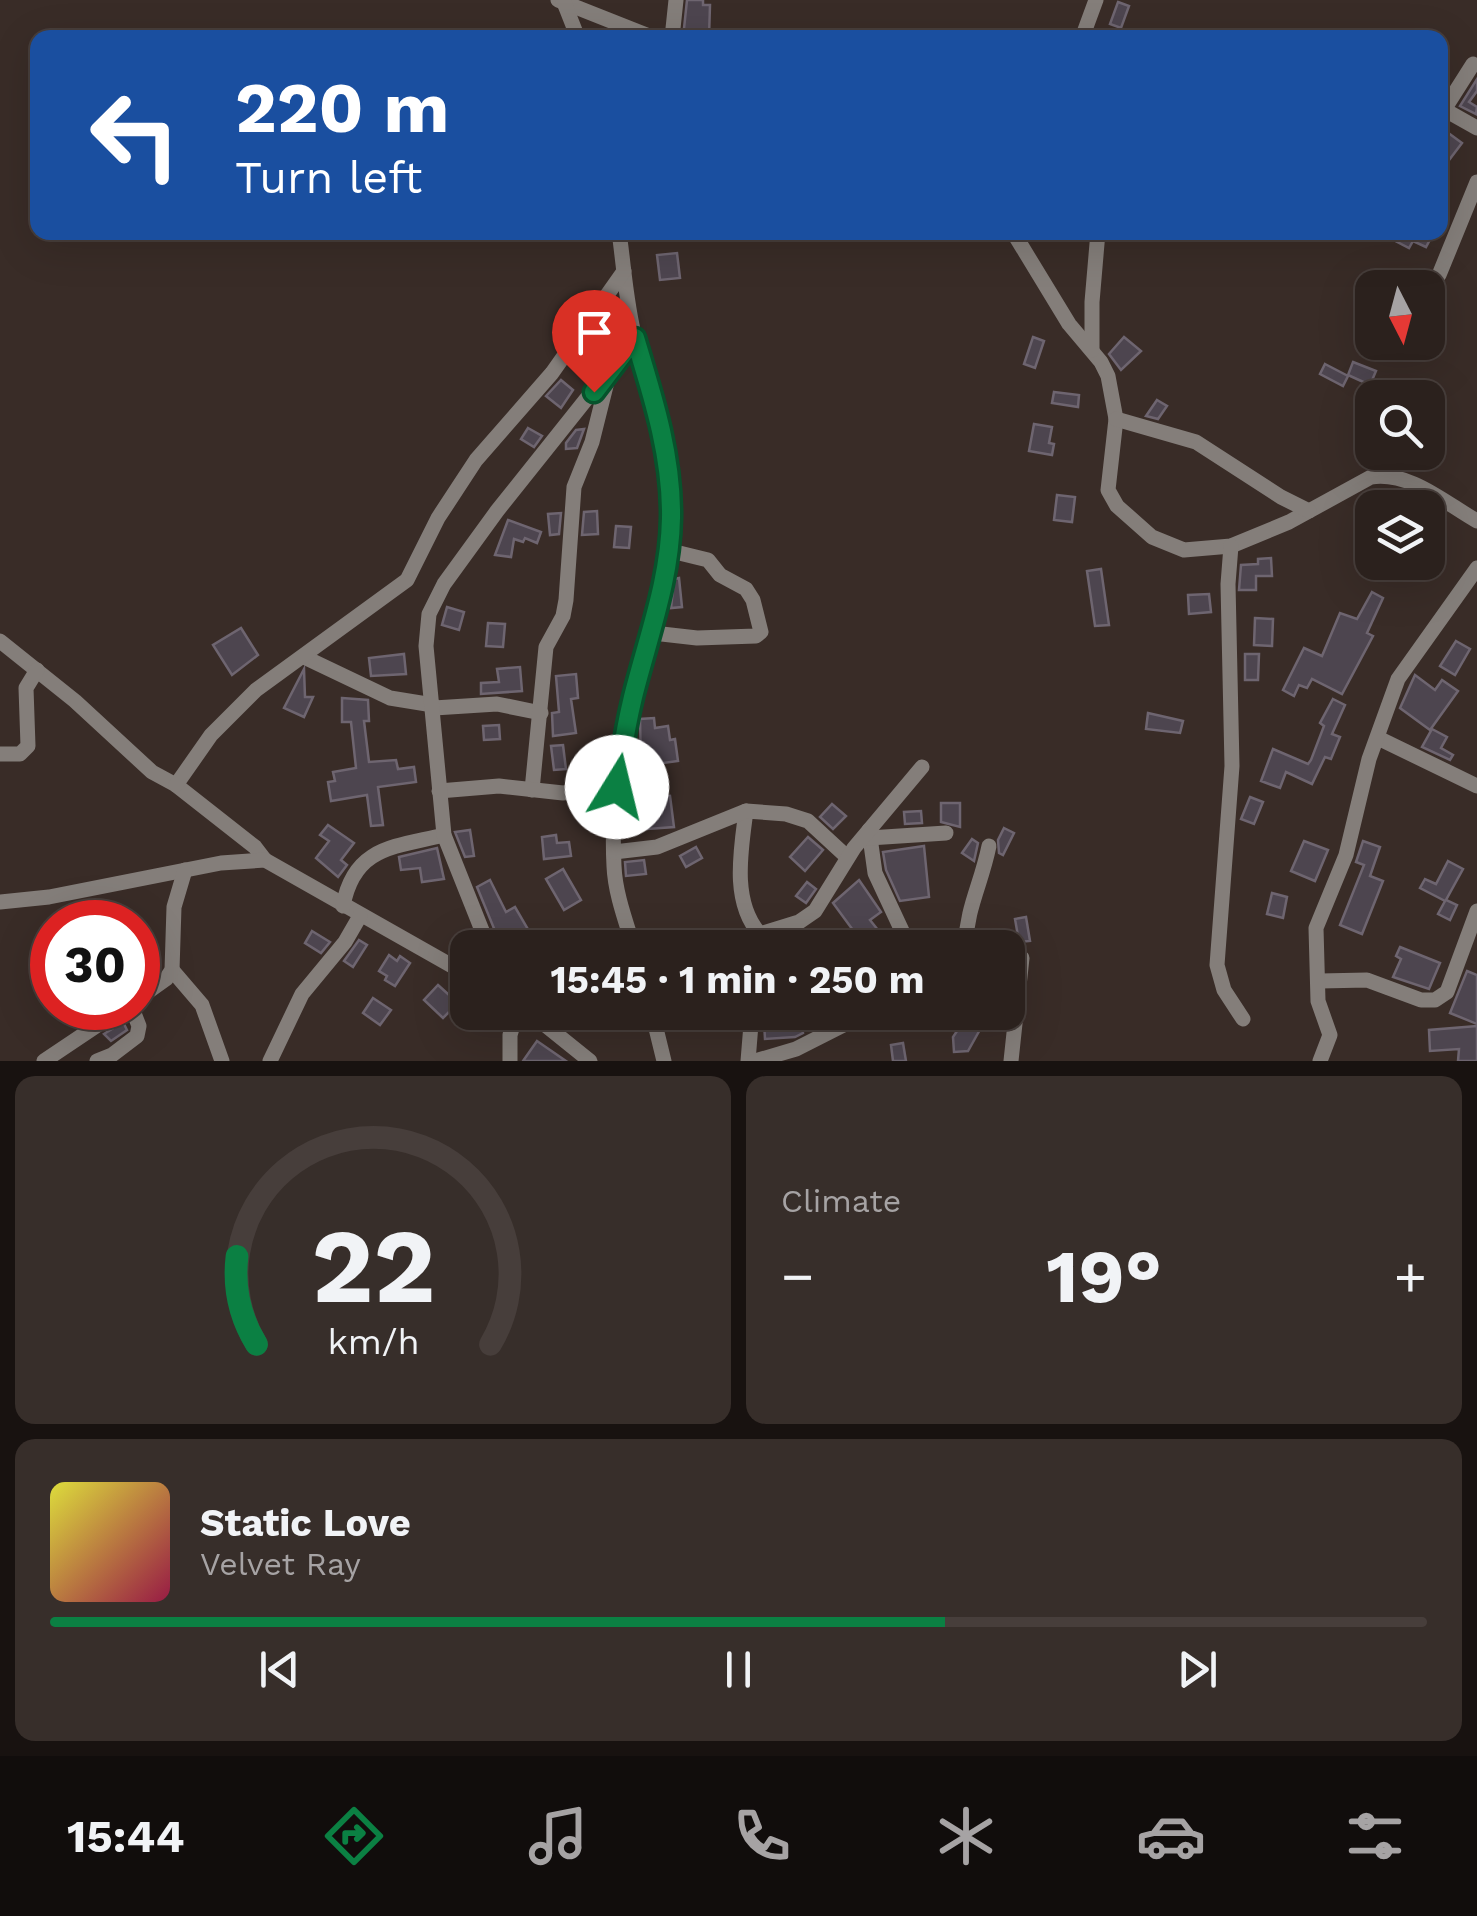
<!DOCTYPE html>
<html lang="en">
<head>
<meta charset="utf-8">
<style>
  body { margin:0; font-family:"Work Sans",sans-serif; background:#372e2a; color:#f1f3f6; height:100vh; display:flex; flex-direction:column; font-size:38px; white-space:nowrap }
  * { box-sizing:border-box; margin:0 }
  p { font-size:32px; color:#a6a3a4 }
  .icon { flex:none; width:55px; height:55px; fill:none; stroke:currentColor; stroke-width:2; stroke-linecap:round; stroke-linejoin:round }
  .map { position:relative; height:1061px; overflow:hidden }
  .side { display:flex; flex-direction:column; gap:15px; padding:15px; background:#181210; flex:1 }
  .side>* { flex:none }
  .banner { position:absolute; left:30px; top:30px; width:1418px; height:210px; border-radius:20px; box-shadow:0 10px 40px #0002,0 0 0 2px #473e3b; background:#1a4fa0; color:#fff; overflow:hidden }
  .needle { width:65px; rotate:174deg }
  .fabs { position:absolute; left:1355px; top:270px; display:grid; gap:20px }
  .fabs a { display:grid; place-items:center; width:90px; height:90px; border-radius:20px; background:#2b211d; box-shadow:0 10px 40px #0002,0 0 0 2px #473e3b; font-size:50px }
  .speed { position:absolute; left:30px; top:900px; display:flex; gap:20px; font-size:50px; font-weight:700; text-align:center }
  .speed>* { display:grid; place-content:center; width:130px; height:130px; border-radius:50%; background:#2b211d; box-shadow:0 10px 40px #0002,0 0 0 2px #473e3b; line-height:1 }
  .speed .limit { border:15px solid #d22; background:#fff; color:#111 }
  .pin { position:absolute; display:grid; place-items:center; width:85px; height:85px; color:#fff; margin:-102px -42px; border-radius:50% 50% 50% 0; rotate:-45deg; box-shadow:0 0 10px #0007 }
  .pin .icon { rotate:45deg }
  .me { position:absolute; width:110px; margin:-55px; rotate:9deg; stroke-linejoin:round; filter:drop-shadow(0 0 8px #0008) }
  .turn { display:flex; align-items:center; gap:35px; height:210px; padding:0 40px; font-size:45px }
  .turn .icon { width:130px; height:130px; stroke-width:2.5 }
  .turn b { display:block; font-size:70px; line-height:85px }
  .big { font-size:75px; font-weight:700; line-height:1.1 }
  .side .tile { flex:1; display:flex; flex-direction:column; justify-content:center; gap:15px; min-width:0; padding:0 35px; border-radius:20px; background:#372e2a }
  .side .dial { align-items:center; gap:0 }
  .dial svg { height:260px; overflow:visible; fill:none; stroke:#473e3b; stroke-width:7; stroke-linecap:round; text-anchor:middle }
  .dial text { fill:#f1f3f6; stroke:none }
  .song { display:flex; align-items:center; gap:30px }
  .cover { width:120px; height:120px; border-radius:15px; background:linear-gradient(135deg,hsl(60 70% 55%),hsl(340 70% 35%)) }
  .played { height:10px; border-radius:5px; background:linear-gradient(90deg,#0b8043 65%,#473e3b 65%) }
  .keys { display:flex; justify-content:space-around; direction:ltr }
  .heat { display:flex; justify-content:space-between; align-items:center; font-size:55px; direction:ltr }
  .side .tiles { flex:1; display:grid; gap:15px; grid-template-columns:1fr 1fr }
  .tile:last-child { grid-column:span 2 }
  .trip { position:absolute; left:450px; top:930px; width:575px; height:100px; border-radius:20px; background:#2b211d; box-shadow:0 10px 40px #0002,0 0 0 2px #473e3b; font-weight:700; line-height:100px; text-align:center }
  .dock { display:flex; height:160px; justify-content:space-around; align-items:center; background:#110d0c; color:#a6a3a4 }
  .dock .icon { width:70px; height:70px }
  .dock .on { color:#0b8043 }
  .dock b { font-size:45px; color:#f1f3f6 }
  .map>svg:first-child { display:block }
</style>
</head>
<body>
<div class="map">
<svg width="1477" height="1061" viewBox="0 0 1477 1061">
  <rect width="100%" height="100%" fill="#392c27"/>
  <!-- building -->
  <g fill="#4d454f" stroke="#6e6570" stroke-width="2.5">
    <path d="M687,0H703V5H710L709,38H683Z"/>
    <path d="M1118,2L1129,6L1121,28L1110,24Z"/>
    <path d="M1477,79V91L1469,102L1477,107L1476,114L1460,106Z"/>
    <path d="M1447,132L1462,143L1440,172V141Z"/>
    <path d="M1378,232H1434L1426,247L1413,241L1409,248Z"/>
    <path d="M677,253L680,278L660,280L657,255Z"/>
    <path d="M1033,337L1044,341L1035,368L1024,364Z"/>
    <path d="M1124,337L1141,351L1121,370L1109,354Z"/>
    <path d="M1353,362L1376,371L1370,385L1348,375Z"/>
    <path d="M1325,364L1348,376L1343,386L1320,374Z"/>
    <path d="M561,380L573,390L561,408L546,396Z"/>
    <path d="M1054,392L1079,395L1078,407L1052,403Z"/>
    <path d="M1157,400L1167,406L1158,419L1146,416Z"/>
    <path d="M1034,424L1052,427L1049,443L1054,444L1052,455L1029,451Z"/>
    <path d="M528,428L542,436L534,447L521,439Z"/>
    <path d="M584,429L577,448L566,449V443L576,430Z"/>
    <path d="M1057,495L1075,497L1072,522L1054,520Z"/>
    <path d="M597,511L598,534L582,535L584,512Z"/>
    <path d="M561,513L559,534L550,535L548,514Z"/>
    <path d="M508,520L541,532L537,543L525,538L523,542L514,539L511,557L495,555Z"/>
    <path d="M616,526L631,527L629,548L614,547Z"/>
    <path d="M1271,558L1272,576H1256V590H1239L1241,565L1258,564V559Z"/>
    <path d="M1101,569L1109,625L1095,626L1087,571Z"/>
    <path d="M679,578L682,607L671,608L674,579Z"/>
    <path d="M1372,592L1383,598L1367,633L1373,636L1342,694L1312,679L1307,688L1299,685L1294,696L1283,690L1304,648L1322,656L1340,613L1357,619Z"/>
    <path d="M1209,594L1211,612L1189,614L1188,595Z"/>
    <path d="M447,607L464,612L459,630L442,625Z"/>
    <path d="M1255,618L1273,619L1272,646L1254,645Z"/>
    <path d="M488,623L505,624L503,647L486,646Z"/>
    <path d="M241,628L258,655L232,675L213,645Z"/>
    <path d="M1456,641L1470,649L1455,675L1440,666Z"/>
    <path d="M404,654L406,674L371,676L369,658Z"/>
    <path d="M1245,654H1259L1258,680H1245Z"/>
    <path d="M520,667L522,691L481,694V683L499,682L497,669Z"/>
    <path d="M304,669L305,697H313L304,717L284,708Z"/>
    <path d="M576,674L578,698L571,699L576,733L553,736L552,713L559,712L556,676Z"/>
    <path d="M1415,675L1435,690L1442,680L1458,691L1430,730L1400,708Z"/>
    <path d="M342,698L368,700L369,721H364L369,762L396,760L398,769L414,767L416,782L378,787L383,825L371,826L367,795L331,801L328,782L335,781L333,772L356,768L351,722H342Z"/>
    <path d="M1333,699L1345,705L1332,734L1340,737L1331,759L1325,757L1312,784L1286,772L1280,788L1261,781L1273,749L1308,764L1311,760L1324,726L1320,723Z"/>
    <path d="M1148,713L1183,721L1180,733L1146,729Z"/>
    <path d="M654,718L655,728L668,726L670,740L675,739L678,761L641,766L640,719Z"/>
    <path d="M499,725L500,739L484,740L483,726Z"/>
    <path d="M1432,729L1447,737L1441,748L1453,755L1450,760L1422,747Z"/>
    <path d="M563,745L566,769L554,770L551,746Z"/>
    <path d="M670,796L674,827L634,830L631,801Z"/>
    <path d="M1250,797L1263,802L1254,824L1241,819Z"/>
    <path d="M941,803H960V827L941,822Z"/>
    <path d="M832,804L846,816L833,829L820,817Z"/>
    <path d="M921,811L922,823L905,824L904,812Z"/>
    <path d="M328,825L354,843L341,860L347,865L338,877L316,858L329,841L320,835Z"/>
    <path d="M1004,828L1014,833L1003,855L999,853L998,840Z"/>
    <path d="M470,830L474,856L465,857L455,832Z"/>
    <path d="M556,835L557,843L569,842L571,856L544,859L542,837Z"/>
    <path d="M808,837L823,850L805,871L790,857Z"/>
    <path d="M972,839L978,843L974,861L962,853Z"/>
    <path d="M1304,841L1328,850L1315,881L1291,871Z"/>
    <path d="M1363,841L1380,847L1370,876L1383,881L1362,934L1340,925L1364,865L1356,862Z"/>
    <path d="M924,846L929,897L900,901L886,870L883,852Z"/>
    <path d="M696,847L702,858L686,867L680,856Z"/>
    <path d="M437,848L444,879L422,882L420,868L401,870L399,857Z"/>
    <path d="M644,860L646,874L626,876L625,862Z"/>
    <path d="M1448,861L1463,869L1446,900L1457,905L1450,920L1438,914L1445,901L1420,888L1425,879L1436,884Z"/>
    <path d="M563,869L581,900L564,910L546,879Z"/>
    <path d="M490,880L506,912L515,907L529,931L502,948L477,887Z"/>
    <path d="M859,880L881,912L870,920L882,935L866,948H847L858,937L833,903Z"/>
    <path d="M807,882L816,889L806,903L796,896Z"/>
    <path d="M1272,893L1287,897L1283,918L1267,914Z"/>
    <path d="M1026,917L1030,941L1019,942L1015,919Z"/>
    <path d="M312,931L330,942L321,953L305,943Z"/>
    <path d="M600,934L609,948H578Z"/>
    <path d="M359,940L367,945L353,967L344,961Z"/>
    <path d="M1400,947L1440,963L1429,989L1393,977L1401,959L1396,956Z"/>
    <path d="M389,955L397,961L400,956L410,963L395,986L385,980L387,976L379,971Z"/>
    <path d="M1467,971L1477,975V1024L1450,1013Z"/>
    <path d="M438,985L458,1003L443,1018L424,1000Z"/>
    <path d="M373,998L391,1010L380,1025L363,1013Z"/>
    <path d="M898,1012H917L919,1024L900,1027Z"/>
    <path d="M792,1013V1019L801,1018L803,1033L795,1037L765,1039L764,1022L779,1020V1014Z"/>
    <path d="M967,1016L982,1026L968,1051L954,1052L953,1037Z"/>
    <path d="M123,1022L127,1030L111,1041L104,1034Z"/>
    <path d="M1477,1026V1061H1458L1459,1049L1430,1051L1429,1030Z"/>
    <path d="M537,1041L566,1061H523Z"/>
    <path d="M903,1043L906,1061H893L891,1045Z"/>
  </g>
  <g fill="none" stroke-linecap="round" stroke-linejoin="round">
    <!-- minor -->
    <g stroke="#847e7a" stroke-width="15">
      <path d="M558,0L654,38"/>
      <path d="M563,0L578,38"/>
      <path d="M672,38L676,0"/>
      <path d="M1082,38L1096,0"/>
      <path d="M1445,110L1477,128"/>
      <path d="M1440,116L1473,64"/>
      <path d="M619,232C624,267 626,304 635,338C650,399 676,459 671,523C666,582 649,637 634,693C619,749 611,809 614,866C615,893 626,922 634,948"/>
      <path d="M1013,232L1069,324L1101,362L1108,376L1116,419L1108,490L1117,506L1152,537L1184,550L1231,546L1289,522L1371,477C1410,471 1445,503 1477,521"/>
      <path d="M1439,275L1477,182"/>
      <path d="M1092,350V302L1098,232"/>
      <path d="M1116,419L1196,442L1281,497L1309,511"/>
      <path d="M1231,546L1228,584L1232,766L1217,965L1224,990L1243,1019"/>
      <path d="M653,633L697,638L756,636L761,632L753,600L746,589L720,575L708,560L667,550"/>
      <path d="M0,641L75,701L152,772L176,785L255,847L265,860"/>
      <path d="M304,657L390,698L433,705"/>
      <path d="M434,708L497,704L541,713"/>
      <path d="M1378,738L1477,786"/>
      <path d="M0,754H20L28,746L26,688L37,670"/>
      <path d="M176,785L211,735L256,690L407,580L438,518L476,460L552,373L624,271"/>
      <path d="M532,790L546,647L563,616L566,600L574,487L592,442L608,378"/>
      <path d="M439,791L499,786L563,793L617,787"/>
      <path d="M746,811C741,850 731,902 760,934"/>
      <path d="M869,830L875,873L910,948"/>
      <path d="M869,838L946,833"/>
      <path d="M614,852L657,847L746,811L786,814L808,821L847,857"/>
      <path d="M0,902L49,897L221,863L265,860L468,975"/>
      <path d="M343,906C354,846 395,847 444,835"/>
      <path d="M489,948L444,835L426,646L429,614L444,584L497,511L635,338"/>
      <path d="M756,948L760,934L799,922L815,911L854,848L922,767"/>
      <path d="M965,948C967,906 981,885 989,846"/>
      <path d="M172,970L202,1005L222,1061"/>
      <path d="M1320,981L1367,980L1421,1000H1435L1447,992L1477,911"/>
      <path d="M138,999L166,979L172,970L174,907L185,870"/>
      <path d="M529,1012L590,1061"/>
      <path d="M652,1012L664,1061"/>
      <path d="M44,1061L123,1008"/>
      <path d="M97,1061L112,1055L137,1036L139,1026L132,1008"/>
      <path d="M270,1061L302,994L345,942L360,916"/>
      <path d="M510,1061V1035L517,1012"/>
      <path d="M748,1061L752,1012"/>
      <path d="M755,1061L796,1049L869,1012"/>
      <path d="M1011,1061L1022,958"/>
      <path d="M1320,1061L1330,1035L1318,1001L1316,928L1346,855L1369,759L1398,679L1477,568"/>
    </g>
  </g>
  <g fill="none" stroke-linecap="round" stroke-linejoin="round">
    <!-- route casing -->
    <g stroke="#07532c" stroke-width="25">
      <path id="route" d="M594,392L635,338C653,397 672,456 671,518C670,580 648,637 633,697C626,726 621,757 617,787"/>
    </g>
    <!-- route -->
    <use href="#route" stroke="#0b8043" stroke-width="18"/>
  </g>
</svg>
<div class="fabs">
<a><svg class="needle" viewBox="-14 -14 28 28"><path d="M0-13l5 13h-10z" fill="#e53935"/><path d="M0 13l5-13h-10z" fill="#a6a3a4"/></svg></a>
<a><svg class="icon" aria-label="search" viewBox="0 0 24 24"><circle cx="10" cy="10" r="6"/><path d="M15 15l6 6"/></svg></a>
<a><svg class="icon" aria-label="layers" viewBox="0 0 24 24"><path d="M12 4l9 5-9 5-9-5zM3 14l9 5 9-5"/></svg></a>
</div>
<div class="speed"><div class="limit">30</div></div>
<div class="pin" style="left:594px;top:392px;background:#d93025"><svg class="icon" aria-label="arrive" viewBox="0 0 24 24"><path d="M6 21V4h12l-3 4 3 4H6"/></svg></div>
<svg class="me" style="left:617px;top:787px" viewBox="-20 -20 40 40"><circle r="19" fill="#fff"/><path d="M0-13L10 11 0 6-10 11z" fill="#0b8043"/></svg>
<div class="trip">15:45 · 1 min · 250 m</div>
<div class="banner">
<div class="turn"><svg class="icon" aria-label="left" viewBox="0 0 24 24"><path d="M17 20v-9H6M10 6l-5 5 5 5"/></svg><div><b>220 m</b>Turn left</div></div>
</div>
</div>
<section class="side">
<div class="tiles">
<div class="tile dial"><svg viewBox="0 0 100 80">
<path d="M14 69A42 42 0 1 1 86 69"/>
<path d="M14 69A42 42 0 0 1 8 42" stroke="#0b8043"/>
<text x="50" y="56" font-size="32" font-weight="700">22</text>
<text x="50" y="72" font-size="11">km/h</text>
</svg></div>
<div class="tile"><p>Climate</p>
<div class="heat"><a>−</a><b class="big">19°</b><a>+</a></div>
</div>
<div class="tile">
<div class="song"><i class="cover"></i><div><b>Static Love</b><p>Velvet Ray</p></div></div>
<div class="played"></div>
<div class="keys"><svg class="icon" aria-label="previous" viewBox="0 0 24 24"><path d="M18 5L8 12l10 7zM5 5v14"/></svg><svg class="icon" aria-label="pause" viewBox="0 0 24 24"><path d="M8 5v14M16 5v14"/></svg><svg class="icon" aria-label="next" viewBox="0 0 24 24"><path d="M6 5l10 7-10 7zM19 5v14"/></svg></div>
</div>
</div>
</section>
<nav class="dock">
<b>15:44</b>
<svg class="icon on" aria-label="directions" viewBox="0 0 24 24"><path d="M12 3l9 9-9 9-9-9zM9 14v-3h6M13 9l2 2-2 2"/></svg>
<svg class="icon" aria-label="music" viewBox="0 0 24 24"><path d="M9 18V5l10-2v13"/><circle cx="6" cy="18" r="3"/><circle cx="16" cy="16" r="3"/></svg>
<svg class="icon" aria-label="phone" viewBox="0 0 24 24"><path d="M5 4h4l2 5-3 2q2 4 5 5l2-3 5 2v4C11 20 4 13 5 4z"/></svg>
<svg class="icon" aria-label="climate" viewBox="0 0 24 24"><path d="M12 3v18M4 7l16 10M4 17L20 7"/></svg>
<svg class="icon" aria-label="car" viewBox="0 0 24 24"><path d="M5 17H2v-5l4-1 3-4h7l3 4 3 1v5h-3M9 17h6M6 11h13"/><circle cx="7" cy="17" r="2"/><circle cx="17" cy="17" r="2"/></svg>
<svg class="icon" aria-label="filters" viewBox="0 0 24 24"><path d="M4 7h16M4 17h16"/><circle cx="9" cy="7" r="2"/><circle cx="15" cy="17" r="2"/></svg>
</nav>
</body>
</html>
